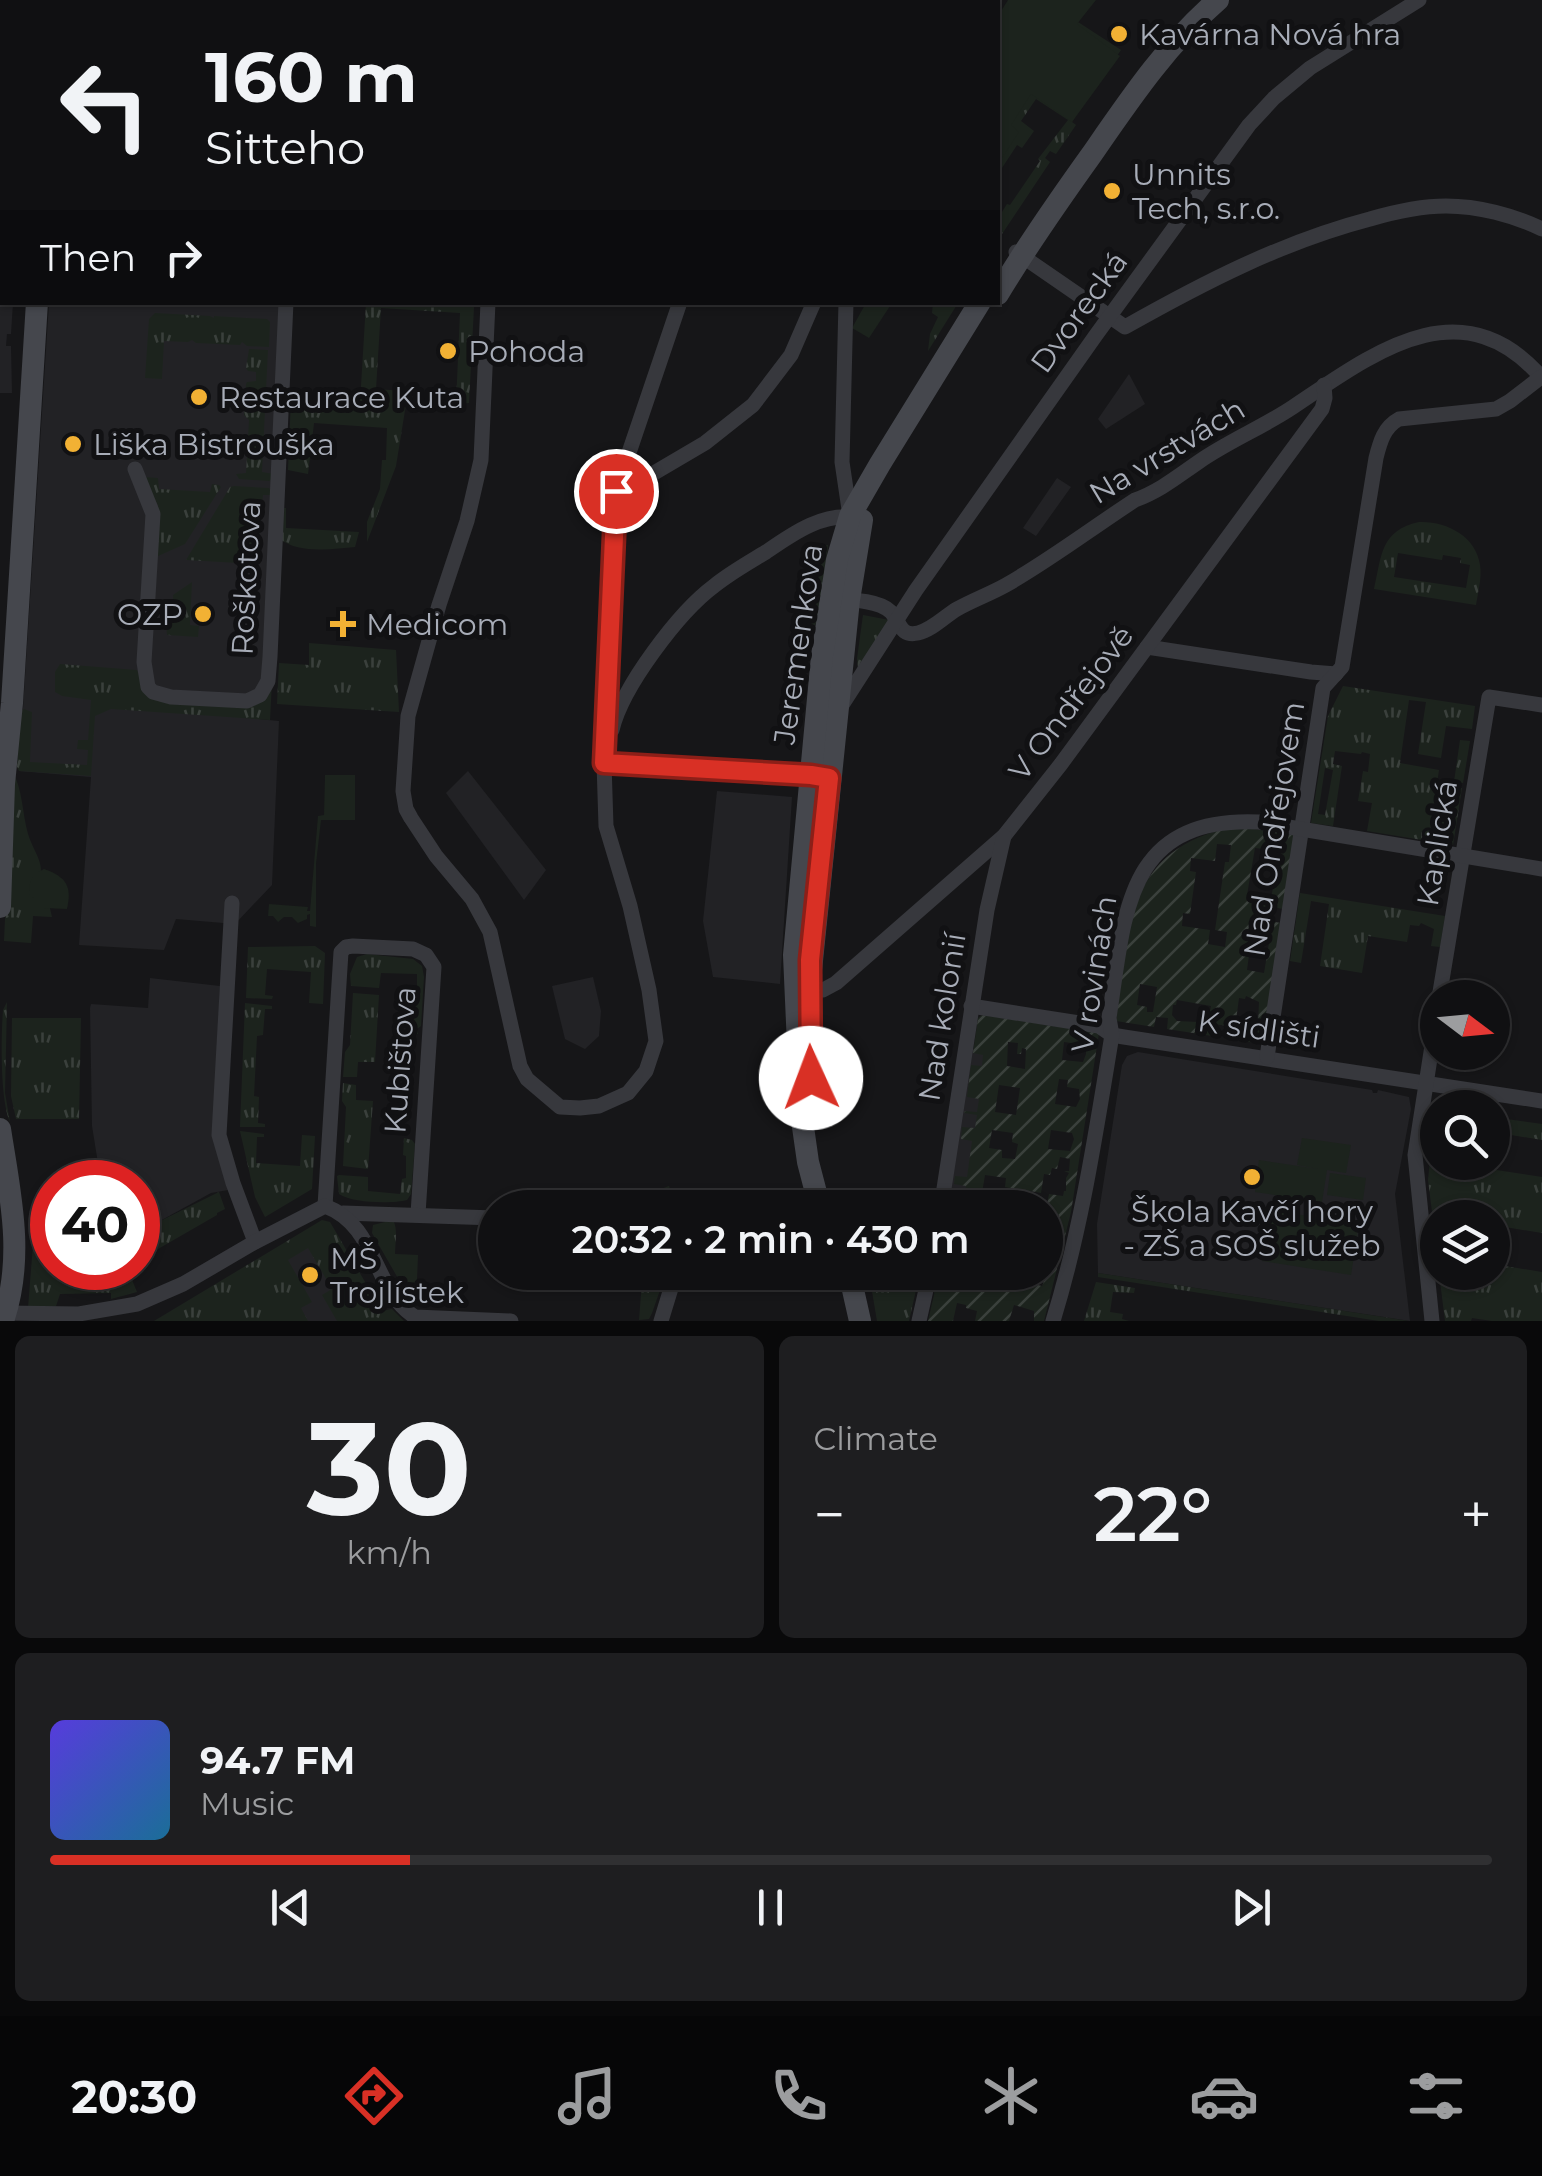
<!DOCTYPE html>
<html lang="en">
<head>
<meta charset="utf-8">
<style>
  body { margin:0; font-family:Montserrat,sans-serif; background:#1e1e20; color:#f1f3f6; height:100vh; display:flex; flex-direction:column; font-size:38px; white-space:nowrap }
  * { box-sizing:border-box; margin:0 }
  p { font-size:32px; color:#9c9d9f }
  .icon { flex:none; width:55px; height:55px; fill:none; stroke:currentColor; stroke-width:2; stroke-linecap:round; stroke-linejoin:round }
  .map { position:relative; height:1321px; overflow:hidden }
  .side { display:flex; flex-direction:column; gap:15px; padding:15px; background:#09090a; flex:1 }
  .side>* { flex:none }
  .guide { position:absolute; left:0px; top:0px; width:1000px; height:305px; box-shadow:0 2px 8px #0004,0 0 0 2px #303032; background:#101012; color:#f1f3f6; overflow:hidden }
  .needle { width:65px; rotate:106deg }
  .tools { position:absolute; left:1420px; top:980px; display:grid; gap:20px }
  .tools a { display:grid; place-items:center; width:90px; height:90px; border-radius:50%; background:#101012; box-shadow:0 2px 8px #0004,0 0 0 2px #303032; font-size:50px }
  .speed { position:absolute; left:30px; top:1160px; display:flex; gap:20px; font-size:50px; font-weight:700; text-align:center }
  .speed>* { display:grid; place-content:center; width:130px; height:130px; border-radius:50%; background:#101012; box-shadow:0 2px 8px #0004,0 0 0 2px #303032; line-height:1 }
  .speed .limit { border:15px solid #d22; background:#fff; color:#111 }
  .pin { position:absolute; display:grid; place-items:center; width:85px; height:85px; color:#fff; margin:-42px; border:5px solid #fff; border-radius:50%; box-shadow:0 2px 10px #0007 }
  .me { position:absolute; width:110px; margin:-55px; rotate:358deg; stroke-linejoin:round; filter:drop-shadow(0 0 8px #0008) }
  .turn { display:flex; align-items:center; gap:35px; height:210px; padding:0 40px; font-size:45px }
  .turn .icon { width:130px; height:130px; stroke-width:2.5 }
  .turn b { display:block; font-size:70px; line-height:85px }
  .then { display:flex; align-items:center; height:95px; padding:0 40px; background:#0003; gap:20px; font-size:38px }
  .big { font-size:75px; font-weight:600; line-height:1.1 }
  .side .card { flex:1; display:flex; flex-direction:column; justify-content:center; gap:15px; min-width:0; padding:0 35px; border-radius:15px; background:#1e1e20 }
  .side .dial { align-items:center; gap:0 }
  .dial b { font-size:130px; line-height:1 }
  .song { display:flex; align-items:center; gap:30px }
  .cover { width:120px; height:120px; border-radius:15px; background:linear-gradient(135deg,hsl(250 70% 55%),hsl(200 70% 35%)) }
  .played { height:10px; border-radius:5px; background:linear-gradient(90deg,#d93025 25%,#303032 25%) }
  .keys { display:flex; justify-content:space-around; direction:ltr }
  .heat { display:flex; justify-content:space-between; align-items:center; font-size:55px; direction:ltr }
  .side .tiles { flex:1; display:grid; gap:15px; grid-template-columns:1fr 1fr }
  .card:last-child { grid-column:span 2 }
  .trip { position:absolute; left:478px; top:1190px; width:585px; height:100px; border-radius:50px; background:#101012; box-shadow:0 2px 8px #0004,0 0 0 2px #303032; font-weight:600; line-height:100px; text-align:center }
  .dock { display:flex; height:160px; justify-content:space-around; align-items:center; background:#060607; color:#9c9d9f }
  .dock .icon { width:70px; height:70px }
  .dock .current { color:#d93025 }
  .dock b { font-size:45px; color:#f1f3f6 }
  .map>svg:first-child { display:block }
</style>
</head>
<body>
<div class="map">
<svg width="1542" height="1321" viewBox="0 0 1542 1321">
  <defs>
    <pattern id="grass-tufts" width="24" height="20" patternUnits="userSpaceOnUse" patternTransform="scale(2.5)"><rect width="24" height="20" fill="#1c231d"/><path d="M3 7l-1-3M5 7V3M7 7l1-3M15 17l-1-3M17 17v-4M19 17l1-3" fill="none" stroke="#3a403c"/></pattern>
    <pattern id="garden-furrows" width="10" height="10" patternUnits="userSpaceOnUse" patternTransform="scale(2.5)"><rect width="10" height="10" fill="#1c231d"/><path d="M-1 1l2-2M0 10L10 0M9 11l2-2" fill="none" stroke="#3a403c"/></pattern>
  </defs>
  <rect width="100%" height="100%" fill="#161618"/>
  <!-- built -->
  <g fill="#222225">
    <path d="M0,0H34V2H2V302L13,303L11,334H7L6,346H11L12,393H0Z"/>
    <path d="M230,302L281,305L269,589L258,719L279,721L272,885L235,924L176,919L164,950L79,945L91,777L19,771L49,303Z"/>
    <path d="M1129,374L1145,404L1106,429L1098,419Z"/>
    <path d="M1057,478L1071,487L1036,536L1023,528Z"/>
    <path d="M468,771L546,870L524,900L446,793Z"/>
    <path d="M717,791L792,797L780,984L713,977L703,921Z"/>
    <path d="M593,977L601,1011L599,1036L585,1049L565,1039L552,986Z"/>
    <path d="M150,978L220,986L215,1127L228,1190L211,1193L138,1233V1182H101L92,1126L90,1008L91,1004L148,1008Z"/>
    <path d="M969,1048L989,1052L963,1207L945,1208Z"/>
    <path d="M1138,1052L1372,1090L1373,1093H1377L1378,1090L1409,1097L1411,1109L1395,1194L1410,1321L1098,1273L1097,1224L1122,1065L1127,1056Z"/>
    <path d="M317,1227L371,1321H257L231,1276Z"/>
  </g>
  <!-- grass -->
  <g fill="url(#grass-tufts)" fill-rule="evenodd">
    <path d="M1078,22L1121,50L1076,115L1072,122L1076,125L1056,154L1050,151L1045,158L1050,162L998,240V210L1002,212L1007,204L1010,205L1040,161L1038,159L1068,120L1036,99L1021,121L1034,131L1022,148L1017,145L998,174V101Z"/>
    <path d="M366,303L473,302L474,307L469,403L456,404L460,313L381,308L376,389L418,392L417,405L406,404L396,466L367,542V522L380,489L382,460H386L387,428L314,423L308,474L288,470L291,399L360,403Z"/>
    <path d="M933,303H958L928,351L930,334L938,317L932,313Z"/>
    <path d="M155,313L210,316L214,318V316L267,319L270,322L269,347L247,346L242,342L240,345L196,343L192,340L188,342L164,341L162,379L145,378L149,319Z"/>
    <path d="M249,349L268,350L262,472L274,474L273,479L269,481L239,479L236,474L246,473L249,420L244,415L246,384L247,382L256,381V372L248,371L246,368Z"/>
    <path d="M145,477L158,478L159,489L210,492L212,484L219,485L221,487L185,544L156,557L158,505L142,479Z"/>
    <path d="M234,486L269,488L273,495H263L257,564L186,560L230,487Z"/>
    <path d="M282,508H286V528L359,532L355,547C332,549 299,554 280,539Z"/>
    <path d="M1419,522C1446,521 1476,536 1480,565C1482,578 1478,592 1476,605L1374,589C1382,555 1380,531 1419,522ZM1398,553L1442,560L1443,555L1461,558L1460,563L1470,565L1466,588L1394,577Z"/>
    <path d="M821,545H828L820,614L815,625L811,626Z"/>
    <path d="M192,582L190,625L199,626L198,637L167,635L166,624L175,619L177,611L174,609L173,595Z"/>
    <path d="M863,615L889,620L858,668L857,659Z"/>
    <path d="M309,643L396,650L399,712L277,704L279,663L309,665Z"/>
    <path d="M60,664L137,670L144,688L248,706L272,681L270,720L111,709L95,716L91,776L19,771L17,767L20,712L24,709L32,712L30,762L87,765L88,750L77,749L78,740H88L91,700L62,696L55,692V672Z"/>
    <path d="M1343,686L1475,706L1472,729L1446,726L1441,758L1418,754L1426,702L1409,700L1400,763L1439,770L1432,815L1443,816L1446,799H1451L1453,786L1462,788L1453,845L1367,831L1372,803L1358,801L1363,771L1368,772L1370,754L1362,752L1361,754L1335,751L1333,764L1342,766L1333,826L1311,823L1328,716ZM1325,768L1333,770L1325,815L1318,814Z"/>
    <path d="M1460,740L1470,741L1463,783L1454,782Z"/>
    <path d="M12,770C23,790 22,813 28,834C32,848 41,858 41,871L52,917L33,916L31,943L4,941Z"/>
    <path d="M1300,893L1445,916L1440,947L1431,946L1434,929L1421,923L1419,926L1410,925L1407,942L1368,936L1362,973L1320,966L1329,904L1311,901L1301,963L1290,961Z"/>
    <path d="M315,946L325,953L323,1004L309,1003L311,972L267,969L265,995L273,996L272,999L246,998L248,947Z"/>
    <path d="M367,954L413,959L422,966L424,977L421,1026L417,1029L418,1034H410L412,997H417V974L381,973L379,988L351,986L350,974L357,957Z"/>
    <path d="M353,993L379,995L375,1062H358L357,1077H343L345,1052L350,1045Z"/>
    <path d="M7,1002L5,1093L10,1122C0,1100 1,1037 3,1010Z"/>
    <path d="M245,1003L272,1006V1009H265L263,1035L257,1036L254,1096L259,1097L258,1123L265,1124V1127H240Z"/>
    <path d="M12,1018H81L79,1119H16L11,1096Z"/>
    <path d="M343,1083L356,1085V1100L373,1101L368,1169L343,1166L346,1107L342,1101Z"/>
    <path d="M1445,1098L1452,1099L1459,1107L1438,1108L1437,1156L1430,1155L1428,1153L1435,1106L1438,1101Z"/>
    <path d="M1492,1117L1542,1124V1140L1493,1132Z"/>
    <path d="M240,1131L264,1134V1137H257L256,1163L300,1166L302,1135L315,1136L312,1189L265,1217L255,1197Z"/>
    <path d="M404,1138L412,1140L415,1144L411,1194L407,1200C391,1204 353,1203 339,1194L337,1176L339,1175L368,1177V1191L400,1194L402,1179L406,1178V1156L403,1155Z"/>
    <path d="M1430,1160L1542,1177V1233L1493,1225L1492,1218H1438L1437,1251L1428,1180Z"/>
    <path d="M669,1186L675,1207L620,1205L621,1204Z"/>
    <path d="M219,1192L225,1209L217,1213V1215L158,1249L146,1228Z"/>
    <path d="M391,1217C399,1227 395,1241 395,1254L418,1255L416,1303L407,1294L372,1233L373,1225L385,1222V1218Z"/>
    <path d="M322,1220L330,1222L382,1311L392,1309L404,1321H337L322,1295L332,1289L308,1248L288,1260L312,1302L301,1308L308,1321H154Z"/>
    <path d="M52,1241V1268H127L137,1292L111,1299V1293L60,1294L56,1306L28,1308L33,1245Z"/>
    <path d="M1493,1264L1542,1272V1321H1492L1472,1318L1471,1321H1445L1439,1273L1492,1272Z"/>
    <path d="M654,1273H666L652,1313L649,1319L639,1320L642,1282H653Z"/>
    <path d="M1098,1273L1409,1321H1379L1098,1277Z"/>
    <path d="M1096,1282L1135,1288L1134,1293L1113,1292L1110,1312L1123,1314L1122,1319L1129,1321H1084Z"/>
    <path d="M871,1285L916,1290L909,1321H877Z"/>
  </g>
  <!-- park -->
  <g fill="#1c231d">
    <path d="M1008,0H1096L1077,24L1120,56L1072,122L1031,94L1011,125L1019,132L998,164V16Z"/>
    <path d="M866,303H892L869,338L852,328Z"/>
    <path d="M325,775H355V820H321L316,864V927L310,926V914L307,915V919L298,923L292,917H284L278,922L273,916H268L269,904L308,907L307,911H310L318,816L324,815Z"/>
    <path d="M44,869C67,877 72,887 67,909L44,908L29,894C29,881 31,875 44,869Z"/>
    <path d="M1302,1138L1351,1145L1346,1173L1327,1170L1322,1202L1255,1192L1259,1160L1318,1169L1297,1165Z"/>
    <path d="M1330,1173L1366,1178L1363,1200L1327,1195Z"/>
    <path d="M1270,1210L1359,1224L1351,1275L1262,1261Z"/>
  </g>
  <!-- garden -->
  <g fill="url(#garden-furrows)" fill-rule="evenodd">
    <path d="M1224,829H1254L1294,835L1283,909L1273,907L1270,921L1281,923L1262,1044L1225,1038L1227,1026L1215,1024L1212,1036L1167,1029L1168,1018L1156,1017L1154,1027L1116,1021C1129,936 1122,855 1224,829ZM1217,844L1231,845L1229,862H1225L1215,930L1227,932L1225,947L1208,944L1210,930L1182,926L1183,913L1190,914L1196,872L1190,871L1191,858L1215,861ZM1255,848L1281,851V855H1278V871H1276L1271,899L1247,895ZM1257,937L1263,938V941L1269,943L1264,973L1247,970L1251,940H1256ZM1140,984L1157,987L1153,1012H1147V1007L1137,1005ZM1246,996L1259,1002L1258,1024L1254,1031L1235,1028L1239,998L1245,999ZM1177,1000L1211,1006L1207,1026L1199,1025L1198,1022L1177,1021L1172,1015L1173,1005H1176Z"/>
    <path d="M982,1015L1099,1033L1071,1212L1044,1321H1034V1311L1014,1305L1009,1321H975L977,1311L966,1308V1305L957,1303L953,1321H928L937,1282L947,1283L949,1274L946,1273H966L963,1285L983,1289L988,1273H1023L1021,1281L1042,1286L1047,1274L1045,1260L1051,1261L1052,1256L1045,1253V1239L1053,1241L1058,1229L1056,1228L1059,1215L1045,1212V1208L951,1207L953,1196L964,1197L966,1186L954,1184L955,1176L967,1177L972,1141L961,1139L962,1127L975,1128L977,1115L964,1113L965,1111L977,1112L979,1099L967,1097L971,1065L982,1066L983,1055L973,1053L978,1018ZM1008,1042L1018,1043L1017,1054H1021L1022,1048L1026,1049L1025,1069L1007,1066ZM1064,1042L1086,1045V1054L1083,1062L1062,1060ZM1059,1079L1068,1080L1067,1087L1079,1089L1080,1099L1076,1107L1055,1104ZM999,1085L1020,1088L1016,1115L995,1112ZM992,1130L1013,1133L1012,1142L1018,1144L1015,1159L1002,1158V1150L989,1148ZM1051,1130L1072,1133L1074,1139L1070,1151L1048,1149ZM1060,1157L1070,1159L1069,1171H1064L1069,1173L1066,1178V1191H1064L1063,1196L1049,1194L1047,1204L1028,1201L1030,1191L1041,1193L1044,1174L1050,1175L1052,1168L1057,1169ZM985,1175L1006,1178L1005,1187L1009,1188V1205L995,1203V1195L982,1193Z"/>
  </g>
  <g fill="none" stroke-linecap="round" stroke-linejoin="round">
    <!-- street -->
    <g stroke="#37383d" stroke-width="15">
      <path d="M656,0L657,2"/>
      <path d="M304,2L305,0"/>
      <path d="M370,2V0"/>
      <path d="M443,2V0"/>
      <path d="M640,2L643,0"/>
      <path d="M1016,252L1125,327C1203,283 1282,242 1370,219C1394,212 1421,206 1446,206C1478,206 1513,215 1542,229"/>
      <path d="M488,302L481,460L467,521L439,605L408,716L403,791L406,809L411,818L436,856L472,899L490,932L520,1066L527,1079L560,1107L580,1108L599,1106L628,1093L646,1071L656,1041L649,990L630,906L606,826L604,763L616,491L680,302"/>
      <path d="M846,302L842,462L850,516"/>
      <path d="M135,469L153,514L144,662L148,687L153,692L171,697L247,701L260,695L268,681L270,657L286,302"/>
      <path d="M618,528L631,498L654,473L705,443L753,405L791,355L814,302"/>
      <path d="M840,602C853,598 881,602 891,612C900,622 900,637 918,633C932,630 945,616 957,609C973,600 990,594 1006,585C1050,560 1092,528 1135,500C1160,491 1178,476 1200,461C1229,441 1263,427 1293,407C1371,355 1461,284 1542,378"/>
      <path d="M1147,647L1311,672L1336,674"/>
      <path d="M842,705L916,590L1096,335L1249,125L1274,98L1310,68L1419,0"/>
      <path d="M612,730C622,687 679,612 714,586C730,573 748,563 766,552C792,534 824,511 858,518"/>
      <path d="M604,763L820,776"/>
      <path d="M232,903L219,1135L233,1183L255,1242"/>
      <path d="M802,991L823,990L836,983L1004,836L1061,764L1322,409L1325,398L1324,385"/>
      <path d="M1439,998L1489,697L1542,705"/>
      <path d="M971,1006L1099,1026L1112,1035L1124,1037L1542,1101"/>
      <path d="M1267,1057L1323,688L1342,667L1376,458C1380,442 1384,427 1399,419L1496,409L1510,401L1541,377"/>
      <path d="M325,1206L341,952L346,947L353,946L413,949L426,955L434,967L418,1214"/>
      <path d="M941,1208L987,910L1004,836"/>
      <path d="M343,1213L495,1218"/>
      <path d="M5,1313L79,1314L137,1304L183,1284L255,1242L325,1206C378,1226 372,1289 415,1317L511,1321"/>
      <path d="M661,1321L676,1272"/>
      <path d="M919,1321L930,1272"/>
      <path d="M1053,1321C1082,1227 1096,1131 1112,1035L1109,1018C1125,915 1124,816 1259,822L1542,869"/>
      <path d="M1432,1321L1415,1155L1438,1007"/>
    </g>
    <!-- secondary -->
    <g stroke="#45474d" stroke-width="22">
      <path d="M69,2V0"/>
      <path d="M998,294C1027,246 1059,200 1092,154C1130,99 1167,44 1218,0"/>
      <path d="M0,907L4,784L12,703L37,302"/>
      <path d="M809,990L849,600L862,520"/>
      <path d="M0,1129C10,1194 25,1256 3,1321"/>
      <path d="M820,1208L808,1162L801,1113L794,955L822,656L837,560L850,516L880,464L980,302"/>
      <path d="M849,1272L860,1321"/>
    </g>
  </g>
  <g fill="none" stroke-linecap="round" stroke-linejoin="round">
    <!-- route casing -->
    <g stroke="#8d1f18" stroke-width="25">
      <path id="route" d="M616,491L604,763L811,775L829,778L810,960L811,1078"/>
    </g>
    <!-- route -->
    <use href="#route" stroke="#d93025" stroke-width="18"/>
  </g>
  <!-- markers -->
  <g fill="#f2b134" stroke="#111113" stroke-width="4">
    <circle cx="1119" cy="34" r="10"/>
    <circle cx="1112" cy="191" r="10"/>
    <circle cx="448" cy="351" r="10"/>
    <circle cx="199" cy="397" r="10"/>
    <circle cx="73" cy="444" r="10"/>
    <circle cx="203" cy="614" r="10"/>
    <path d="M338 609h10v10h10v10h-10v10h-10v-10h-10v-10h10z"/>
    <circle cx="1252" cy="1177" r="10"/>
    <circle cx="310" cy="1275" r="10"/>
  </g>
  <g text-anchor="middle" dominant-baseline="central" stroke-width="10" stroke-linejoin="round" paint-order="stroke">
    <!-- poi labels -->
    <g font-size="30" fill="#a8adb8" stroke="#111113" text-anchor="start">
      <text x="1139" y="34">Kavárna Nová hra</text>
      <text x="1132" y="174">Unnits<tspan x="1132" dy="34">Tech, s.r.o.</tspan></text>
      <text x="468" y="351">Pohoda</text>
      <text x="219" y="397">Restaurace Kuta</text>
      <text x="93" y="444">Liška Bistrouška</text>
      <text x="183" y="614" text-anchor="end">OZP</text>
      <text x="366" y="624">Medicom</text>
      <text x="1252" y="1211" text-anchor="middle">Škola Kavčí hory<tspan x="1252" dy="34">- ZŠ a SOŠ služeb</tspan></text>
      <text x="330" y="1258">MŠ<tspan x="330" dy="34">Trojlístek</tspan></text>
    </g>
    <!-- street labels -->
    <g font-size="30" fill="#a8adb8" stroke="#111113">
      <text transform="translate(1079 312) rotate(-54)">Dvorecká</text>
      <text transform="translate(1167 451) rotate(-31)">Na vrstvách</text>
      <text transform="translate(246 578) rotate(-87)">Roškotova</text>
      <text transform="translate(798 644) rotate(-82)">Jeremenkova</text>
      <text transform="translate(1071 703) rotate(-53)">V Ondřejově</text>
      <text transform="translate(1274 829) rotate(-81)">Nad Ondřejovem</text>
      <text transform="translate(1437 843) rotate(-81)">Kaplická</text>
      <text transform="translate(1094 974) rotate(-81)">V rovinách</text>
      <text transform="translate(942 1017) rotate(-81)">Nad kolonií</text>
      <text transform="translate(1259 1029) rotate(8)">K sídlišti</text>
      <text transform="translate(400 1060) rotate(-86)">Kubištova</text>
    </g>
  </g>
</svg>
<div class="tools">
<a><svg class="needle" viewBox="-14 -14 28 28"><path d="M0-13l5 13h-10z" fill="#e53935"/><path d="M0 13l5-13h-10z" fill="#9c9d9f"/></svg></a>
<a><svg class="icon" aria-label="search" viewBox="0 0 24 24"><circle cx="10" cy="10" r="6"/><path d="M15 15l6 6"/></svg></a>
<a><svg class="icon" aria-label="layers" viewBox="0 0 24 24"><path d="M12 4l9 5-9 5-9-5zM3 14l9 5 9-5"/></svg></a>
</div>
<div class="speed"><div class="limit">40</div></div>
<div class="pin" style="left:616px;top:491px;background:#d93025"><svg class="icon" aria-label="arrive" viewBox="0 0 24 24"><path d="M6 21V4h12l-3 4 3 4H6"/></svg></div>
<svg class="me" style="left:811px;top:1078px" viewBox="-20 -20 40 40"><circle r="19" fill="#fff"/><path d="M0-13L10 11 0 6-10 11z" fill="#d93025"/></svg>
<div class="trip">20:32 · 2 min · 430 m</div>
<div class="guide">
<div class="turn"><svg class="icon" aria-label="left" viewBox="0 0 24 24"><path d="M17 20v-9H6M10 6l-5 5 5 5"/></svg><div><b>160 m</b>Sitteho</div></div>
<div class="then">Then<svg class="icon" aria-label="right" viewBox="0 0 24 24"><path d="M7 20v-9h11M14 6l5 5-5 5"/></svg></div>
</div>
</div>
<section class="side">
<div class="tiles">
<div class="card dial"><b>30</b><p>km/h</p></div>
<div class="card"><p>Climate</p>
<div class="heat"><a>−</a><b class="big">22°</b><a>+</a></div>
</div>
<div class="card">
<div class="song"><i class="cover"></i><div><b>94.7 FM</b><p>Music</p></div></div>
<div class="played"></div>
<div class="keys"><svg class="icon" aria-label="previous" viewBox="0 0 24 24"><path d="M18 5L8 12l10 7zM5 5v14"/></svg><svg class="icon" aria-label="pause" viewBox="0 0 24 24"><path d="M8 5v14M16 5v14"/></svg><svg class="icon" aria-label="next" viewBox="0 0 24 24"><path d="M6 5l10 7-10 7zM19 5v14"/></svg></div>
</div>
</div>
</section>
<nav class="dock">
<b>20:30</b>
<svg class="icon current" aria-label="directions" viewBox="0 0 24 24"><path d="M12 3l9 9-9 9-9-9zM9 14v-3h6M13 9l2 2-2 2"/></svg>
<svg class="icon" aria-label="music" viewBox="0 0 24 24"><path d="M9 18V5l10-2v13"/><circle cx="6" cy="18" r="3"/><circle cx="16" cy="16" r="3"/></svg>
<svg class="icon" aria-label="phone" viewBox="0 0 24 24"><path d="M5 4h4l2 5-3 2q2 4 5 5l2-3 5 2v4C11 20 4 13 5 4z"/></svg>
<svg class="icon" aria-label="climate" viewBox="0 0 24 24"><path d="M12 3v18M4 7l16 10M4 17L20 7"/></svg>
<svg class="icon" aria-label="car" viewBox="0 0 24 24"><path d="M5 17H2v-5l4-1 3-4h7l3 4 3 1v5h-3M9 17h6M6 11h13"/><circle cx="7" cy="17" r="2"/><circle cx="17" cy="17" r="2"/></svg>
<svg class="icon" aria-label="filters" viewBox="0 0 24 24"><path d="M4 7h16M4 17h16"/><circle cx="9" cy="7" r="2"/><circle cx="15" cy="17" r="2"/></svg>
</nav>
</body>
</html>
